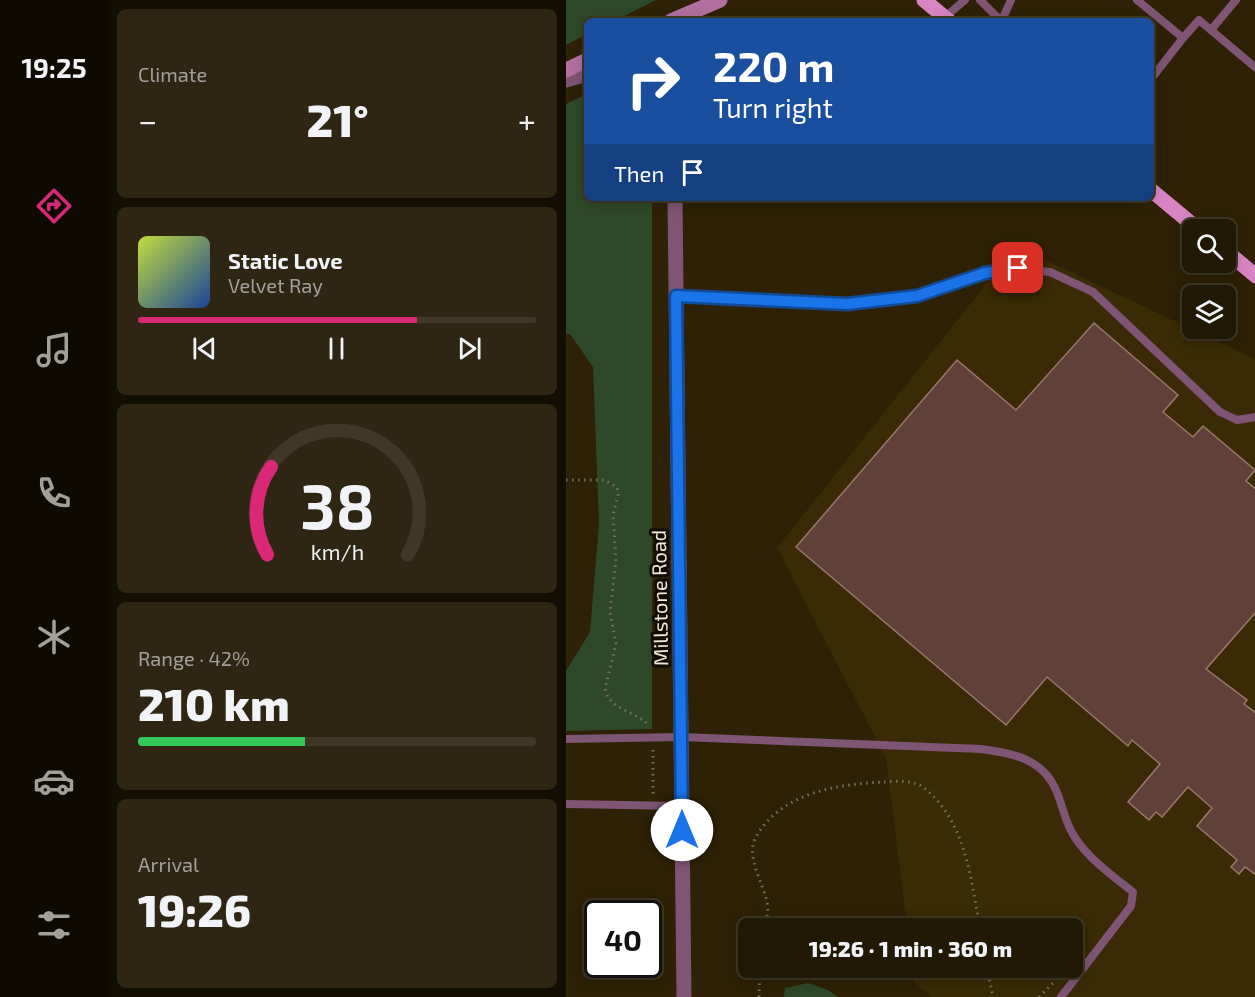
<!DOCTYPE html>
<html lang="en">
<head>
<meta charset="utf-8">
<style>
  body { margin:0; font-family:"Exo 2",sans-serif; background:#2e2613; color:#f1f3f6; height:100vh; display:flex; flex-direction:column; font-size:22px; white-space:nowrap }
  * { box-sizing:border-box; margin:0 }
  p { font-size:20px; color:#a2a09a }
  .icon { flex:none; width:33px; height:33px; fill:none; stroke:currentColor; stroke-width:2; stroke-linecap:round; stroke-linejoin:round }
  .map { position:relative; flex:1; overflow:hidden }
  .panel { display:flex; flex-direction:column; gap:9px; padding:9px; background:#130e02; width:458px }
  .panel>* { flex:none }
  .top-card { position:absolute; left:18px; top:18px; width:570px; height:183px; border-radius:9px; box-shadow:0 3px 15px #0003,0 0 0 2px #3f3826; background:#1a4fa0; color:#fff; overflow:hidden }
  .fabs { position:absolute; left:616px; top:219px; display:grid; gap:12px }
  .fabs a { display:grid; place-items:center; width:54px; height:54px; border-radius:9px; background:#221904; box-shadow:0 3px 15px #0003,0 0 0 2px #3f3826; font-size:30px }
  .speed { position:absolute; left:18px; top:900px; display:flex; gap:12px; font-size:30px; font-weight:700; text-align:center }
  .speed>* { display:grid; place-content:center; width:78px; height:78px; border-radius:50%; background:#221904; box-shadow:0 3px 15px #0003,0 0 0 2px #3f3826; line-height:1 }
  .speed .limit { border:3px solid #111; border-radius:9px; background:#fff; color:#111 }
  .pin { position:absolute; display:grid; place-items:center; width:51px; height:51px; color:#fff; margin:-26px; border-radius:12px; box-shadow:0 3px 9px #0006 }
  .me { position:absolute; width:66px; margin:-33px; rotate:0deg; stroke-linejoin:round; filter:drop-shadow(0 0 4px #0008) }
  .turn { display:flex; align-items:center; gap:21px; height:126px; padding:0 30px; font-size:27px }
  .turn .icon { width:78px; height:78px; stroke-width:2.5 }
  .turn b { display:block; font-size:42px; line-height:51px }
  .then { display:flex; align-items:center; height:57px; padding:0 30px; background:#0003; gap:12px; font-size:22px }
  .big { font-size:45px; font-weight:800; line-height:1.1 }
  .panel .card { flex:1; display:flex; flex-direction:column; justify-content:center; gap:9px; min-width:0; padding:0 21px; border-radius:9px; background:#2e2613 }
  .panel .dial { align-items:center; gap:0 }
  .dial svg { height:156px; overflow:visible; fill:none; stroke:#3f3826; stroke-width:7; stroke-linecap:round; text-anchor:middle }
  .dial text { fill:#f1f3f6; stroke:none }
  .song { display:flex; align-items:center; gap:18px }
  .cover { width:72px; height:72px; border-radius:9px; background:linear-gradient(135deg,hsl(70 70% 55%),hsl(220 70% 35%)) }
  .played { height:6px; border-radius:3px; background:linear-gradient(90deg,#db2777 70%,#3f3826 70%) }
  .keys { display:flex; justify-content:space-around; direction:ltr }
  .heat { display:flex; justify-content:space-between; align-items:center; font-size:33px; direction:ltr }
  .charge { height:9px; border-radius:4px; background:linear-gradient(90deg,#34c759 42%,#3f3826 0) }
  .trip { position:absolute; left:172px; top:918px; width:345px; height:60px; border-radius:9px; background:#221904; box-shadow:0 3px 15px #0003,0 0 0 2px #3f3826; font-weight:800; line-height:60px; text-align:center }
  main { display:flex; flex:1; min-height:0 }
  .tab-bar { display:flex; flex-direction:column; width:108px; justify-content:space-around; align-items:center; background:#0e0a02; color:#a2a09a }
  .tab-bar .icon { width:42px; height:42px }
  .tab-bar .active { color:#db2777 }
  .tab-bar b { font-size:27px; color:#f1f3f6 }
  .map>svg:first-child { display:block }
</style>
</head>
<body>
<main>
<nav class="tab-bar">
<b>19:25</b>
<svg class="icon active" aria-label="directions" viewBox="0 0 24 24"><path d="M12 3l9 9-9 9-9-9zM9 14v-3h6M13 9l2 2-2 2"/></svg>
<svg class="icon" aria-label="music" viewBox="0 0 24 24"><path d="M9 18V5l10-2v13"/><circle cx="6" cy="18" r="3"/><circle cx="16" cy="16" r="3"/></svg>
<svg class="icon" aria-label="phone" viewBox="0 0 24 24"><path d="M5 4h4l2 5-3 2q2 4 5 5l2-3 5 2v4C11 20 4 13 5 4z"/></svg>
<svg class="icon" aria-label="climate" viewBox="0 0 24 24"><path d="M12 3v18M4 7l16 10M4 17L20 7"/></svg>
<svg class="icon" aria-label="car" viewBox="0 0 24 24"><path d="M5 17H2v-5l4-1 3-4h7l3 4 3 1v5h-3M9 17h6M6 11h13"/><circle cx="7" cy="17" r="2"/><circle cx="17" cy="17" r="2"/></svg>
<svg class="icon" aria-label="filters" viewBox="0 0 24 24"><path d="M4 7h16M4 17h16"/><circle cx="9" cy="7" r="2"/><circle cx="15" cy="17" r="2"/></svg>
</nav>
<section class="panel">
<div class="card"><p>Climate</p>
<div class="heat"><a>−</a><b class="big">21°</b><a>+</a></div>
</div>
<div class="card">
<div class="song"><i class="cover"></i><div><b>Static Love</b><p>Velvet Ray</p></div></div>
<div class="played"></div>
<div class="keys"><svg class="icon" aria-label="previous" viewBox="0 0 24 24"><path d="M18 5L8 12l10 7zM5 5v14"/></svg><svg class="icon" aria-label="pause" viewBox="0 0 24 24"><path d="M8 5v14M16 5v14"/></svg><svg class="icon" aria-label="next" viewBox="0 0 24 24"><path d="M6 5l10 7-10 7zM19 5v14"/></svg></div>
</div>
<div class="card dial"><svg viewBox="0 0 100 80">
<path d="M14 69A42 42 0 1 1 86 69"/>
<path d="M14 69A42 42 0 0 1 16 24" stroke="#db2777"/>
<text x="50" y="56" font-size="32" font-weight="700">38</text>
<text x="50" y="72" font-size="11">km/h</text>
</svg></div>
<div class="card"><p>Range · 42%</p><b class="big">210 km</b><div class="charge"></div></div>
<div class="card"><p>Arrival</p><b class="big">19:26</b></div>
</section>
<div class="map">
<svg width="690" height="997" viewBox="0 0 690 997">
  <rect width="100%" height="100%" fill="#2e2105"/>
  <!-- built -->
  <path fill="#3a2a05" d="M450,246L689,359V997H366L347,982L346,968H507V928H341L320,758L211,548Z"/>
  <!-- green -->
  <g fill="#2e4927">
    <path d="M0,0H90L48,21H21V34L0,45Z"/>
    <path d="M21,94V198H86V729L0,731V671L24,632L33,524L27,367L4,334H0V104Z"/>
    <path d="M242,983L262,990L272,997H218L219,988Z"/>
  </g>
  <!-- building -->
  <path fill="#604138" stroke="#9a786d" stroke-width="1.5" d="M528,323L612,395L597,412L627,437L637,426L689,470L680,481L690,489V612L640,669L681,700L678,704L690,713V875L679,867L673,874L665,867L671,860L631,826L646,808L622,787L596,817L590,812L583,820L562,802L594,764L566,740L562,746L481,677L440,725L230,547L391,360L450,410Z"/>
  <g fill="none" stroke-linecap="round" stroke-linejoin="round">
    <!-- path -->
    <g stroke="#7c7059" stroke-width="3" stroke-dasharray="1.5 4.5" stroke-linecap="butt">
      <path d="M0,480H38L51,487L52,495L47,515L50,559L44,612L50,644L39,689L42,698L51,706L79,721L82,726"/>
      <path d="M87,750V794"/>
      <path d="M198,928C201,919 203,911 201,902C197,883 179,855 190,837C215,792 273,784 318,782C330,781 349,780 358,788C400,821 405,880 414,928"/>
      <path d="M421,968L427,997"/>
      <path d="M193,997L194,968"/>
      <path d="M473,997L490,980"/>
    </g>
    <!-- service -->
    <g stroke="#7e5574" stroke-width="8">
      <path d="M414,0L435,21"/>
      <path d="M571,0L617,38L585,79"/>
      <path d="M379,17L399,0"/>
      <path d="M436,20L445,0"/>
      <path d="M645,30L670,0"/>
      <path d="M617,38L633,20L690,68"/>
      <path d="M110,296L281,304L351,296L419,273L452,269L484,272L527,292L654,412L671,420L690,417"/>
      <path d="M0,739L116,737L415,749C445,753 475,758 489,788C497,804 498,823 510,839C524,860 547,876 567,892L565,906L495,997"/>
      <path d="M0,804L116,806"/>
    </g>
    <!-- tertiary -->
    <g stroke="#7e5574" stroke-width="15">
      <path d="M0,80L21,74"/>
      <path d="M109,198L118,997"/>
    </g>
    <!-- secondary -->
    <g stroke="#b170a1" stroke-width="15">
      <path d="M105,21L154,0"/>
      <path d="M0,70L21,60"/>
    </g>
    <!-- primary -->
    <g stroke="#d985c5" stroke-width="15">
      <path d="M358,0L383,21"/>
      <path d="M585,190L633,230"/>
      <path d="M660,251L690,276"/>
    </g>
  </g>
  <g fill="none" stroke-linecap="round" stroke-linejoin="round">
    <!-- route casing -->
    <g stroke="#114b97" stroke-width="15">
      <path id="route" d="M116,830L110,296L281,304L351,296L419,273L452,268"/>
    </g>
    <!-- route -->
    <use href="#route" stroke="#1a73e8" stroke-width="10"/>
  </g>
  <g text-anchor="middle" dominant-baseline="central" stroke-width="6" stroke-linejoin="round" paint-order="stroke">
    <!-- street labels -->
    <g font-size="20" fill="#f3eada" stroke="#110c03">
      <text transform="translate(93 598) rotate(-91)">Millstone Road</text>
    </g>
  </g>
</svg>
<div class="fabs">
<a><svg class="icon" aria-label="search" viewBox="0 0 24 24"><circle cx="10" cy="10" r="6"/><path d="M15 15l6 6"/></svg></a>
<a><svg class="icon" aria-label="layers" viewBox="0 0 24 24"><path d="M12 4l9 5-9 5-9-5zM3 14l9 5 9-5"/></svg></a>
</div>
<div class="speed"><div class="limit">40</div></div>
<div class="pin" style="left:452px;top:268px;background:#d93025"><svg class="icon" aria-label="arrive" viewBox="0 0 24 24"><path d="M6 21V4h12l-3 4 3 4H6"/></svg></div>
<svg class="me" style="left:116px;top:830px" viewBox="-20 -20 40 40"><circle r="19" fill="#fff"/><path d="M0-13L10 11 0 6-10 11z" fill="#1a73e8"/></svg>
<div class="trip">19:26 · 1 min · 360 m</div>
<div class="top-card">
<div class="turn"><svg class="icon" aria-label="right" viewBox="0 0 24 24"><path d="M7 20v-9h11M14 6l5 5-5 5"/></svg><div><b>220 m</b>Turn right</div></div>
<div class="then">Then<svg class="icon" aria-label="arrive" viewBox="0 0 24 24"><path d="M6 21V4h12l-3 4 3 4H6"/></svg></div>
</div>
</div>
</main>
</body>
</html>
